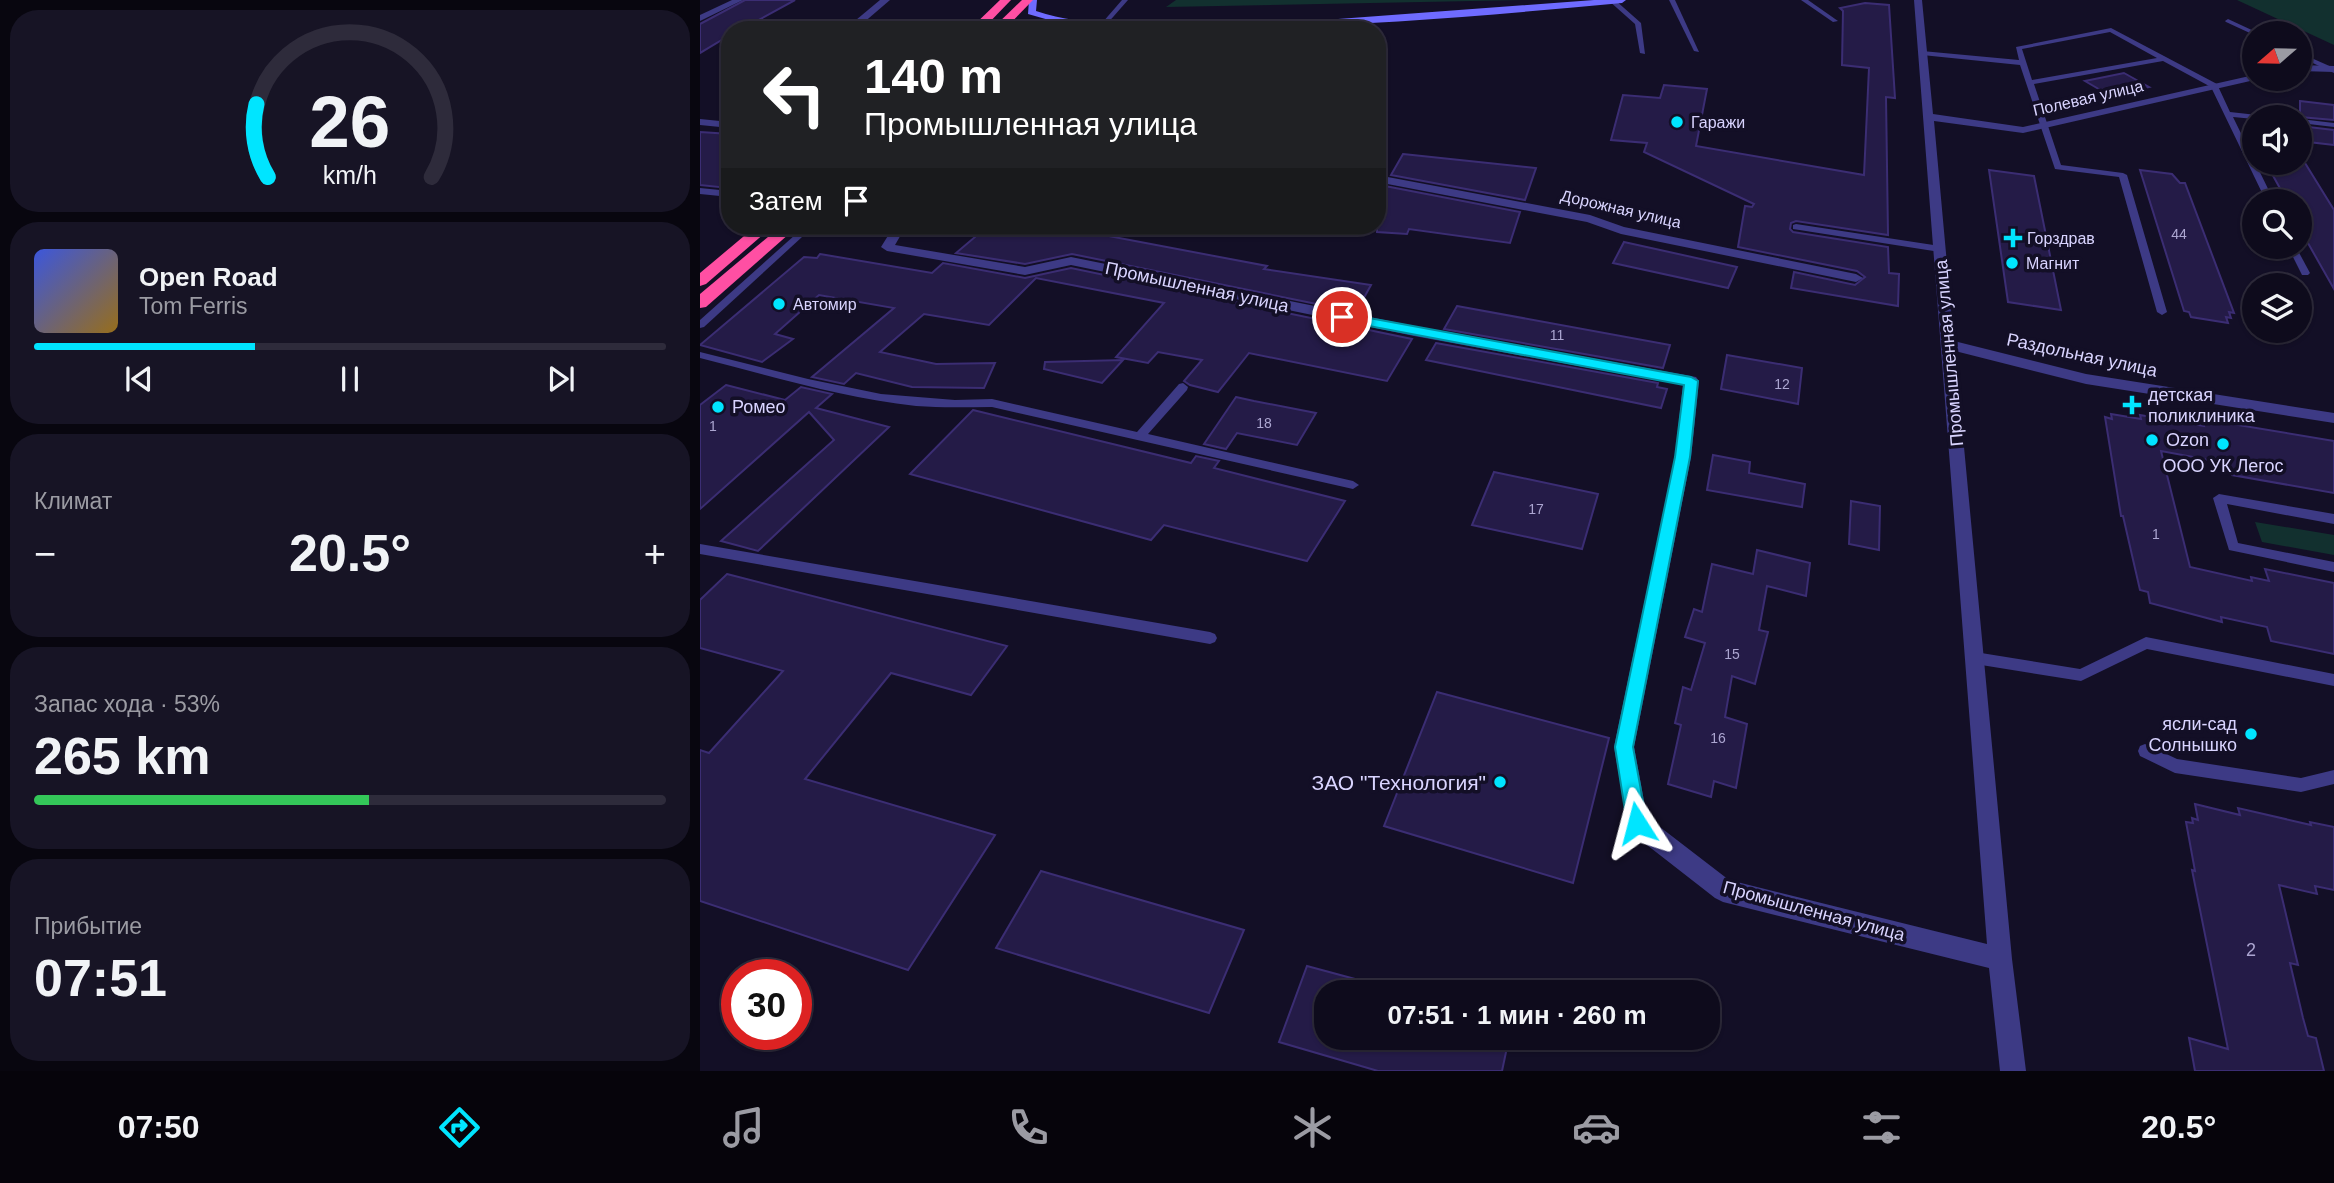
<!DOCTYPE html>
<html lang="ru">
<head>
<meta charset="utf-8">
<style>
  body { margin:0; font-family:Arial,sans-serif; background:#171425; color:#f1f3f6; height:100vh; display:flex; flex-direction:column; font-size:26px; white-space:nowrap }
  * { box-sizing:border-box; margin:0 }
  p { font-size:23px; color:#9b9ba3 }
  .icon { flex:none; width:38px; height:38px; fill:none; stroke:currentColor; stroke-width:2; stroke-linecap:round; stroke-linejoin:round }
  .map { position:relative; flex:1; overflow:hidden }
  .details { display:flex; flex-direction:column; gap:10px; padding:10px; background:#08060f; width:700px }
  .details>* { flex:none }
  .banner { position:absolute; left:21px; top:21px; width:665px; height:214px; border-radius:28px; box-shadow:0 2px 5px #0004,0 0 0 2px #2e2b3b; background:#202124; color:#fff; overflow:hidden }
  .needle { width:46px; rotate:250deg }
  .fabs { position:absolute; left:1542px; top:21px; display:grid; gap:14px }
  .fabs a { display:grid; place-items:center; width:70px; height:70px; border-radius:50%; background:#0e0b1c; box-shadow:0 2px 5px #0004,0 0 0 2px #2e2b3b; font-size:35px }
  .speed { position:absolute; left:21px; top:959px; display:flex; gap:14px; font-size:35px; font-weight:700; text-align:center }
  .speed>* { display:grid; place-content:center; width:91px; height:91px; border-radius:50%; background:#0e0b1c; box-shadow:0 2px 5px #0004,0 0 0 2px #2e2b3b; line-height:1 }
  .speed .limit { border:10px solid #d22; background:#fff; color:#111 }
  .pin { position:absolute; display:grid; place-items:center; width:60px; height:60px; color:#fff; margin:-30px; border:4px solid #fff; border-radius:50%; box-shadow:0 2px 7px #0007 }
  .me { position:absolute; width:77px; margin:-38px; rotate:351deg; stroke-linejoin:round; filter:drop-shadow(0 0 5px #0008) }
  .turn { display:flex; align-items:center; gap:24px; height:147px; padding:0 28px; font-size:32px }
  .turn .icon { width:91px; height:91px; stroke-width:2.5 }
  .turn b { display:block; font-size:49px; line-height:60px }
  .then { display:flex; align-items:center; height:66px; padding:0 28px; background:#0003; gap:14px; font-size:26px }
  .big { font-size:52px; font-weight:600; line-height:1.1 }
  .details .widget { flex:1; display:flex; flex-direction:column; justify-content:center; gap:10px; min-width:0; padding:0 24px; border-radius:28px; background:#171425 }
  .details .dial { align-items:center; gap:0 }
  .dial svg { height:182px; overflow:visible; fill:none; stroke:#2e2b3b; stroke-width:7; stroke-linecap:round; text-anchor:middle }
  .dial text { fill:#f1f3f6; stroke:none }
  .song { display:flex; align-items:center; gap:21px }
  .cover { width:84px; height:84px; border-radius:10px; background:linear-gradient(135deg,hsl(230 70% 55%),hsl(40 70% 35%)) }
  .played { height:7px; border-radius:4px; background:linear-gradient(90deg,#00e5ff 35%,#2e2b3b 35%) }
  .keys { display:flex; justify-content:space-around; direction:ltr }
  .heat { display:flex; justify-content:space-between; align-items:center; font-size:38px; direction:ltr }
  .charge { height:10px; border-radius:5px; background:linear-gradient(90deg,#34c759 53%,#2e2b3b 0) }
  .trip { position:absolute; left:614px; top:980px; width:406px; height:70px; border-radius:28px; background:#0e0b1c; box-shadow:0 2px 5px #0004,0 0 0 2px #2e2b3b; font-weight:600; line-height:70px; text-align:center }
  .menu { display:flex; height:112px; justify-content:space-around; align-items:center; background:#06040b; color:#9b9ba3 }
  .menu .icon { width:49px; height:49px }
  .menu .on { color:#00e5ff }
  .menu b { font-size:32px; color:#f1f3f6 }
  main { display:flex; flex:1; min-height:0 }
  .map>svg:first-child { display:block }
</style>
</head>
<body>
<main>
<section class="details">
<div class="widget dial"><svg viewBox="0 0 100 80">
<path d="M14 69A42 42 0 1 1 86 69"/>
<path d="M14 69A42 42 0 0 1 9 37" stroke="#00e5ff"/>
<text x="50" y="56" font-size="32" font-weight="700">26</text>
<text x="50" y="72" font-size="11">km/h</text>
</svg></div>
<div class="widget">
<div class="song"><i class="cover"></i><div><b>Open Road</b><p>Tom Ferris</p></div></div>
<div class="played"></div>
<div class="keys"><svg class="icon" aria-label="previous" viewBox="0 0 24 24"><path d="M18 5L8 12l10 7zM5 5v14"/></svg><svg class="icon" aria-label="pause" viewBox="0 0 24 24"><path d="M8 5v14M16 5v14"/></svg><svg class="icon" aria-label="next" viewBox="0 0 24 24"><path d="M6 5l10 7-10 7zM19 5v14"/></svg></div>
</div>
<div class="widget"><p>Климат</p>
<div class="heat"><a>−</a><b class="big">20.5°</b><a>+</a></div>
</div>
<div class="widget"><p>Запас хода · 53%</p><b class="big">265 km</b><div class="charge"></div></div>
<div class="widget"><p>Прибытие</p><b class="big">07:51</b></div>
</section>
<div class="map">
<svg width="1634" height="1071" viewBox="0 0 1634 1071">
  <rect width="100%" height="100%" fill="#130f26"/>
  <!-- green -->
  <g fill="#12302f">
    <path d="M476,0H823L466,7Z"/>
    <path d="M1537,0H1634V45Z"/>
    <path d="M1555,522L1634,535V555L1562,542Z"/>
  </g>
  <!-- building -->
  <g fill="#241b47" stroke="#3b2d73" stroke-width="2">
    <path d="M45,0H95L44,28L30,30V35L0,53V24Z"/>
    <path d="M1165,3L1189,5L1195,98L1186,97L1188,235L1096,221L1091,223L1090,229L1093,232L1188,247L1189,273L1199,274L1198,306L1091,288L1094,272L1155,285L1165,277L1157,271L1038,247L1045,206L1052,207L1054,204L944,152L947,143L911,140L923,95L960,98L964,85L1007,89L996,146L1164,175L1169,68L1142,65L1143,11L1140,8Z"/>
    <path d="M1424,73L1449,87L1409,95L1385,81Z"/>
    <path d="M1600,101L1634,105V120L1600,117Z"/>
    <path d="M1600,126L1634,130V145L1600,141Z"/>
    <path d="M0,132L30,134L28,188L0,185Z"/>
    <path d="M703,154L836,168L825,200L691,175Z"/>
    <path d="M1566,163H1605L1634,210V289L1600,229V201H1587Z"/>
    <path d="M1289,170L1334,176L1361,310L1308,302Z"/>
    <path d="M1440,170L1472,174L1480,183H1485L1534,313L1529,312L1531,318L1526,317L1528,323L1491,317L1489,312L1484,311Z"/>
    <path d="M685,186L820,212L810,243L709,229L707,234L677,232V201Z"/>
    <path d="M288,226H356L567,266L564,269L671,285L656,312L372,254L325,264L256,253Z"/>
    <path d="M924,242L1037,267L1028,288L913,263Z"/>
    <path d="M120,254L232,273L243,263L325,278L371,268L712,339L687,381L549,353L518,392L490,385L484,381L502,360L458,352L448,363L416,357L464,303L336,278L289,325L224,314L180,352L236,364L295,363L284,388L212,387L156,373L144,384L112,377L194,308L119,295L75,334L93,339L62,362L0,345L104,257L117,258Z"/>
    <path d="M757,306L970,345L963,368L744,329Z"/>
    <path d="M736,343L958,383L957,387L967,389L961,408L726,360Z"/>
    <path d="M1027,355L1102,368L1098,404L1021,389Z"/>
    <path d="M423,360L402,383L344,369L345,362Z"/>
    <path d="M26,385L85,400L101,387L132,394L116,408L189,427L58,551L21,541L134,440L109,412L0,509V405Z"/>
    <path d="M536,397L554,401L616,413L597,445L537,433L526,449L504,444Z"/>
    <path d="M273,410L491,463L496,456L519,461L514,468L645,501L607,561L464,525L451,540L210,474Z"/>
    <path d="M1411,414L1441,419L1440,415L1504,426L1502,419L1634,441V493L1532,475L1530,468L1516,465L1515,461L1461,451L1490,567L1552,581L1551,577L1569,581L1565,569L1634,583V654L1571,641L1567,627L1521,617L1522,622L1450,603L1448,592L1440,590L1423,516H1421L1405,417L1412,419Z"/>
    <path d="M1013,455L1050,462L1049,473L1105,484L1102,507L1007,490Z"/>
    <path d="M794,472L898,494L882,549L772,525Z"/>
    <path d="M1151,501L1180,506L1179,550L1149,544Z"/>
    <path d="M1057,550L1110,563L1106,596L1067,586L1059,630L1068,632L1055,684L1032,676L1025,717L1047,724L1036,788L1014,781L1011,797L968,784L981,725L975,723L983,687L991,690L1005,643L985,637L994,609L1002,612L1012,564L1053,574Z"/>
    <path d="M27,574L307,646L271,695L191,673L105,779L295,835L208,970L0,901V750L9,753L83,671L0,648V600Z"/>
    <path d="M737,692L909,738L873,883L684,826Z"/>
    <path d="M1495,804L1540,815L1538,808L1611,825L1610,822L1634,827V890L1615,886L1617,894L1579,885L1598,965L1590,963L1603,1018L1608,1036L1616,1038L1624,1071H1495L1489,1038L1528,1049L1492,870L1495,871L1486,822L1493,823L1492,818L1498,820Z"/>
    <path d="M341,871L544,930L509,1013L296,948Z"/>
    <path d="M607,966L681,986L680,992H626V1038H809L802,1071H678L579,1042Z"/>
  </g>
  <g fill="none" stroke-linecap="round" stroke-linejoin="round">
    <!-- lane -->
    <g fill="#3d3a85" fill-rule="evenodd">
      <path d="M422,0H428L406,25H402V23Z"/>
      <path d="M908,0H915L941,23L945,54L940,53L935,24Z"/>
      <path d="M969,0H975L999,52L994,51Z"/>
      <path d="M1101,0H1108L1138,21L1133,22Z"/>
      <path d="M1528,19L1556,32L1557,33L1552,34L1526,22L1525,21Z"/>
      <path d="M1411,28L1517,84L1530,112L1557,115L1561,117H1554V119L1533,117L1574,201H1566L1511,87L1463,61L1334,84L1361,165L1423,173L1427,175L1467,312L1462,315L1457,312L1419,177L1355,169L1320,65L1222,55L1219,53L1222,51L1319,60L1316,47ZM1410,32L1457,58L1332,80L1322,49Z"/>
      <path d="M1600,53L1634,68V73L1600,57Z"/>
      <path d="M1600,119L1634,123V127L1600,123Z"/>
      <path d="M0,188L30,191V197L0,194Z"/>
      <path d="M1096,224L1240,246L1245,249L1240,252L1093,229V225Z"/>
      <path d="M105,226H114L4,327L0,328V320Z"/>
      <path d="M1588,247H1596L1610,273L1608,275H1602Z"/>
      <path d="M0,352L108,379L181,394L255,400L292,399L437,432L479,384L483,383L488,387L487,390L448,434L653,481L659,485L653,489L292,407C267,407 242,408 216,406C143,398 71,376 0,358Z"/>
      <path d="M1519,494L1634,514V524L1527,504L1538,543L1634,562V572L1529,550L1513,498Z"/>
      <path d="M0,544L510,632L515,634L517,638L515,642L510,644L0,554Z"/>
      <path d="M1446,637L1634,674V686L1447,649L1381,681L1275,664L1270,662L1268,658L1270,654L1275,652L1380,669Z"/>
      <path d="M1445,744L1477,759L1601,778L1634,770V784L1601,792L1475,773L1440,756L1438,751L1440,746Z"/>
    </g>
    <!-- street -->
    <g fill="#3d3a85" fill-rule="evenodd">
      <path d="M32,0H43L0,21V15Z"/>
      <path d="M180,0H190L155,30H144Z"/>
      <path d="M1214,0H1222L1233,114L1323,127L1554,75V79H1559L1323,133L1234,121L1254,341L1386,374L1634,413V423L1386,384L1255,351L1312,959L1326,1071H1300L1289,968L1023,902L1015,898L929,831L914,747L975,457L983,385L714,336L371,265L325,275L187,251L181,247L194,226H206L195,245L325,267L371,257L714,326L996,377L999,381L991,457L934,747L947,817L1029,880L1287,944Z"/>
      <path d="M1600,65L1634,66V72L1600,71Z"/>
      <path d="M0,119L30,122V128L0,125Z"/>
      <path d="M677,175L890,215L924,227L1156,274L1163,278L1156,282L921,234L887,222L677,182Z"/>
    </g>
    <!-- secondary -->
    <path fill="#6f6bff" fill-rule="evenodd" d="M329,0H337L336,11C362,20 388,22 415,22L638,19L894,0H926L922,3C782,16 642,28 501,28C455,28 407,31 362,24L361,27L315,30L356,22L328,14Z"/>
    <!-- highway -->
    <g fill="#ff4fa3" fill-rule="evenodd">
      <path d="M300,0H311L282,30H269Z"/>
      <path d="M322,0H333L304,30H291Z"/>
      <path d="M56,226H73L6,284L0,286V273Z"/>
      <path d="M81,226H98L6,307L0,308V294Z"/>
    </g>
  </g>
  <!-- route -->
  <path fill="#00e5ff" stroke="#0095a6" stroke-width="2" d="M642,313L991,377L998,381L990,457L933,747L947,823L944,830L937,833L929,830L927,823L915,747L975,457L984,385L637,320V314Z"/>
  <!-- markers -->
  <g fill="#00e5ff" stroke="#130f26" stroke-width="2.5">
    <circle cx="977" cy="122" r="7"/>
    <path d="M1309.5 227.5h7v7h7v7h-7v7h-7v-7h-7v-7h7z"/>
    <circle cx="1312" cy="263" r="7"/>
    <circle cx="79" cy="304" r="7"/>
    <path d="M1428.5 394.5h7v7h7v7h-7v7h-7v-7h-7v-7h7z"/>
    <circle cx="18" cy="407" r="7"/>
    <circle cx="1452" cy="440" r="7"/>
    <circle cx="1523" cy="444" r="7"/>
    <circle cx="1551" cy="734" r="7"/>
    <circle cx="800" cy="782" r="7"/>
  </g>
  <g text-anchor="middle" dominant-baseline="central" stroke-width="7" stroke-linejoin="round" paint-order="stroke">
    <!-- number labels -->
    <g font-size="14" fill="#aca6d1">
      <text x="1479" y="234">44</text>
      <text x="857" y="335">11</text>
      <text x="1082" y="384">12</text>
      <text x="564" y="423">18</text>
      <text x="13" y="426">1</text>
      <text x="836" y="509">17</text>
      <text x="1456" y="534">1</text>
      <text x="1032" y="654">15</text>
      <text x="1018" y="738">16</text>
    </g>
    <!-- far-street labels -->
    <g font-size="16" fill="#d9d4ff" stroke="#130f26">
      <text transform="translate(1388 98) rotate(-13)">Полевая улица</text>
      <text transform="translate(921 209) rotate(13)">Дорожная улица</text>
    </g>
    <!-- far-poi labels -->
    <g font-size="16" fill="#d9d4ff" stroke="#130f26" text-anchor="start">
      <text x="991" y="122">Гаражи</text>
      <text x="1327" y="238">Горздрав</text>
      <text x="1326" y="263">Магнит</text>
      <text x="93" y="304">Автомир</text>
    </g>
    <!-- street labels -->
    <g font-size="18" fill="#d9d4ff" stroke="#130f26">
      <text transform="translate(497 287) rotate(12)">Промышленная улица</text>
      <text transform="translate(1249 353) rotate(-95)">Промышленная улица</text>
      <text transform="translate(1382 355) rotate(12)">Раздольная улица</text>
      <text transform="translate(1114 911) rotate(15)">Промышленная улица</text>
    </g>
    <!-- poi labels -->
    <g font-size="18" fill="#d9d4ff" stroke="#130f26" text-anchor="start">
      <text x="1448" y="395">детская<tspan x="1448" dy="21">поликлиника</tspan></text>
      <text x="32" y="407">Ромео</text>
      <text x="1466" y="440">Ozon</text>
      <text x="1523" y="466" text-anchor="middle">ООО УК Легос</text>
      <text x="1537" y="724" text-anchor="end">ясли-сад<tspan x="1537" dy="21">Солнышко</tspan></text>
    </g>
    <!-- near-number labels -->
    <g font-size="18" fill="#aca6d1">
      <text x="1551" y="950">2</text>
    </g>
    <!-- near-poi labels -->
    <g font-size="21" fill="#d9d4ff" stroke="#130f26" text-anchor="end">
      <text x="786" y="782">ЗАО "Технология"</text>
    </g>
  </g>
</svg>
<div class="fabs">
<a><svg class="needle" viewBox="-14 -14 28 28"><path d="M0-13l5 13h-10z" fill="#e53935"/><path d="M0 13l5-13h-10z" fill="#9b9ba3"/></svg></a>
<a><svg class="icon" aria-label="sound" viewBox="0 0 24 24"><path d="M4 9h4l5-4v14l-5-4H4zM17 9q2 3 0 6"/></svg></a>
<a><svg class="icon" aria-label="search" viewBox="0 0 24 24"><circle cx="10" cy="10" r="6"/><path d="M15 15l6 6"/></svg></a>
<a><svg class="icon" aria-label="layers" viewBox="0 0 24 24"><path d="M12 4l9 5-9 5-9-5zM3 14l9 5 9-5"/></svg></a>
</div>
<div class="speed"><div class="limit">30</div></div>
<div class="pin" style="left:642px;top:317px;background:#d93025"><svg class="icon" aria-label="arrive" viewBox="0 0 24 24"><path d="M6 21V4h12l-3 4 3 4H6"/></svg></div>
<svg class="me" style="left:937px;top:823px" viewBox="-20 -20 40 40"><path d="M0-17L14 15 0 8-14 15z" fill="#00e5ff" stroke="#fff" stroke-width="4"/></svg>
<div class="trip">07:51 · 1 мин · 260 m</div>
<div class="banner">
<div class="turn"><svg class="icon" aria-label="left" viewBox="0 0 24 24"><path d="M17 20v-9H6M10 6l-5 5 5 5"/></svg><div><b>140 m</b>Промышленная улица</div></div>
<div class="then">Затем<svg class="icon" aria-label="arrive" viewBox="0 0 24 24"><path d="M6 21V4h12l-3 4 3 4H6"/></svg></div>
</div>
</div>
</main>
<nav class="menu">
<b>07:50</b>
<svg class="icon on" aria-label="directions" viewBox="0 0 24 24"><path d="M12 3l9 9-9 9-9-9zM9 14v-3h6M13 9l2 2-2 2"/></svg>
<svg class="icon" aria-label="music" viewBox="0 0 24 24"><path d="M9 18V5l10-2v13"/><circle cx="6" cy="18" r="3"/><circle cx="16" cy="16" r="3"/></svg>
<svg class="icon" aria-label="phone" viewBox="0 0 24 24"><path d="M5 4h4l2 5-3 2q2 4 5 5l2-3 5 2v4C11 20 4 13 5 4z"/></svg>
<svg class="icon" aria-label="climate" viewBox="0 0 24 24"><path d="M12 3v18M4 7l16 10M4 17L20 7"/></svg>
<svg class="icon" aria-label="car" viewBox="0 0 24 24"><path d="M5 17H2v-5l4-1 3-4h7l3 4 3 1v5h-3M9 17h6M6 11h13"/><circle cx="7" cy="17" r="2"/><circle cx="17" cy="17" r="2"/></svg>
<svg class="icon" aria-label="filters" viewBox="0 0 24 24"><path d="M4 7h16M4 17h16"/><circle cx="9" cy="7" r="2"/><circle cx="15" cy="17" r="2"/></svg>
<b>20.5°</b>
</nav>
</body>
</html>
